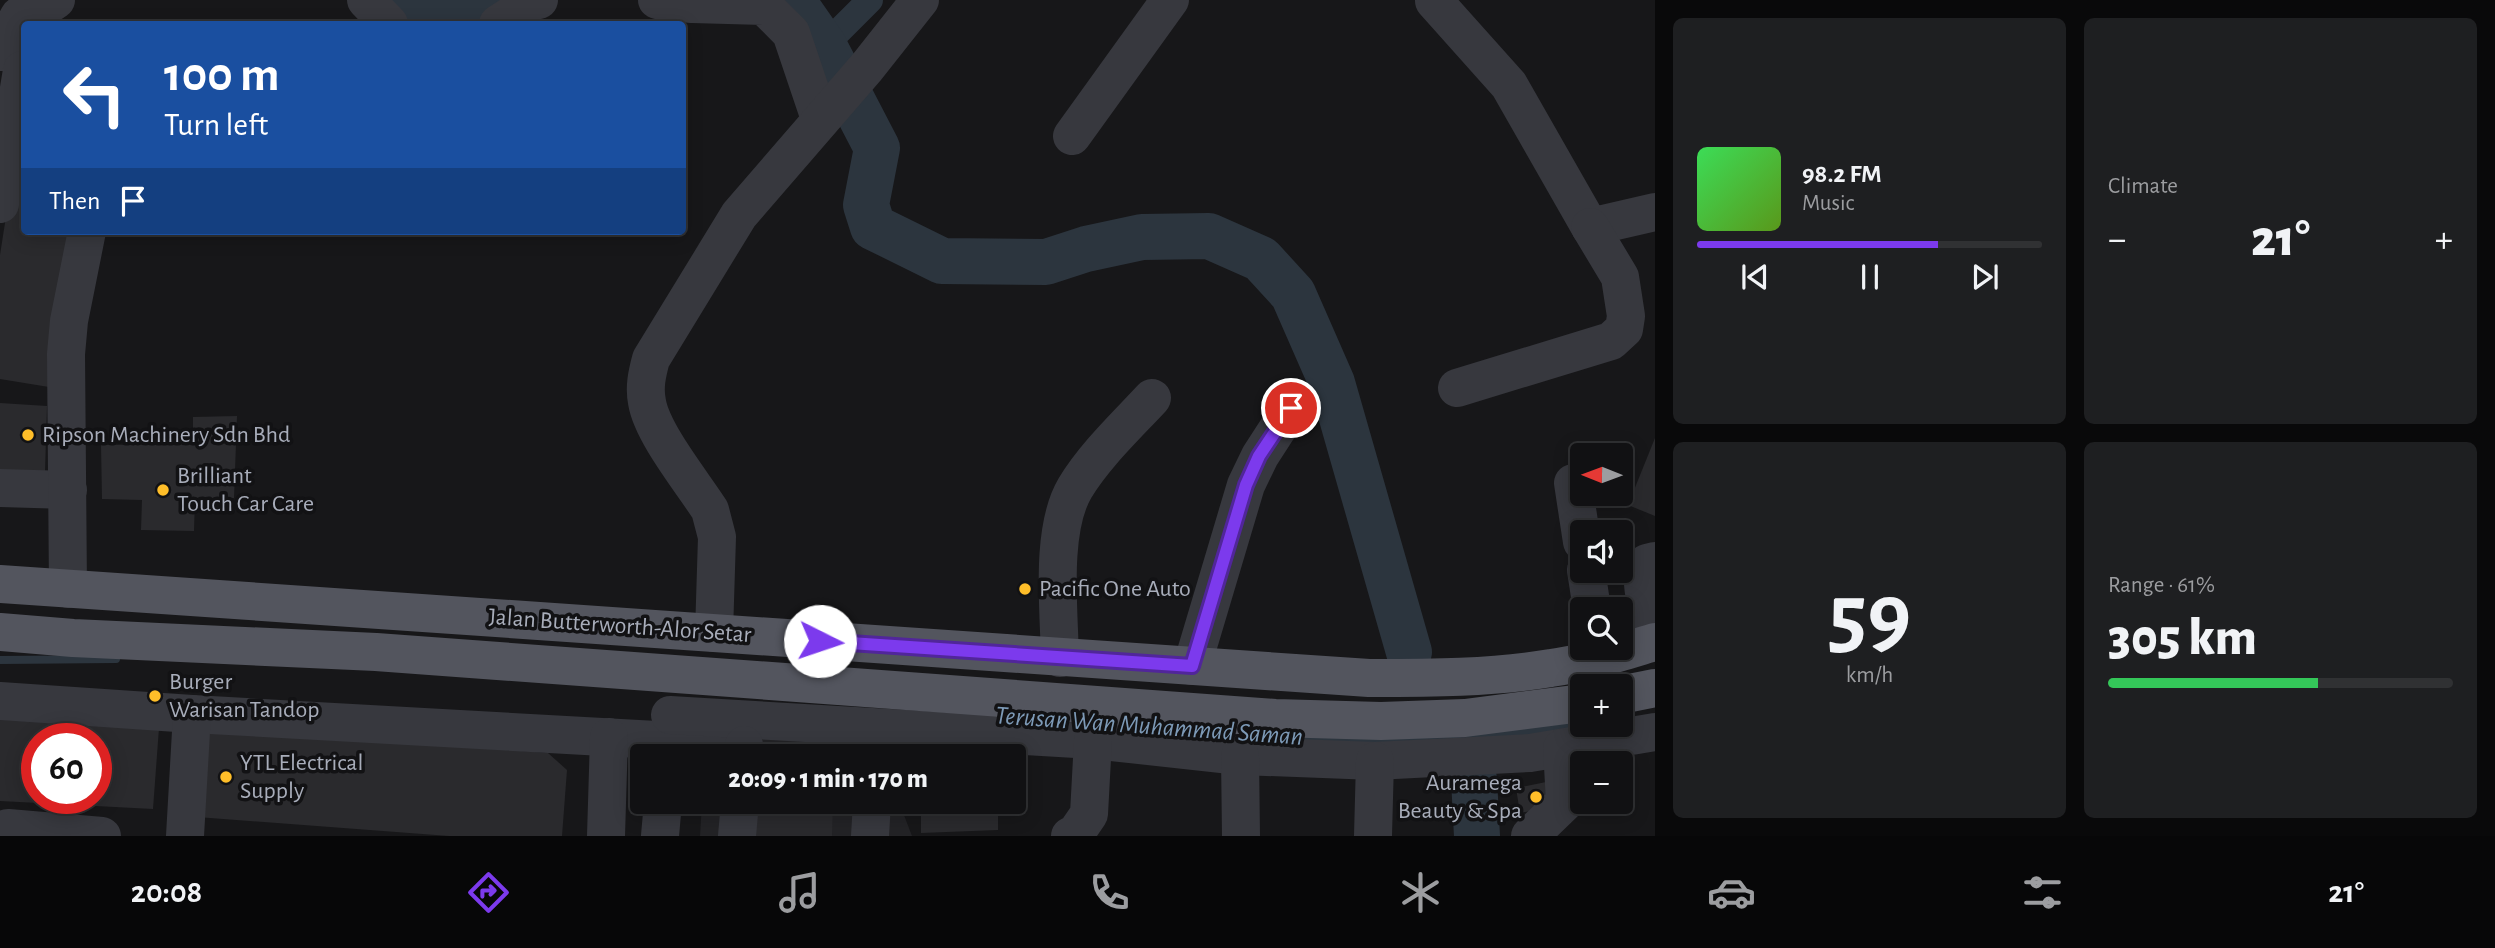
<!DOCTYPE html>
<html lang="en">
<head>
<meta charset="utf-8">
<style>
  body { margin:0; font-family:"Alegreya Sans",sans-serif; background:#1e1f21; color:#f1f3f6; height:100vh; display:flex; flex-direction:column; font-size:26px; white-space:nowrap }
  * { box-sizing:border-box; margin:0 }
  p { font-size:23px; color:#9c9da0 }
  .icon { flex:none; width:38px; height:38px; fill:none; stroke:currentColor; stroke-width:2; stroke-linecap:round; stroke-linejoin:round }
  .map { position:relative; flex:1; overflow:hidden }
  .details { display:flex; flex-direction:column; gap:18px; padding:18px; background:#09090a; width:840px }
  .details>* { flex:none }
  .hud { position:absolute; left:21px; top:21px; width:665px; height:214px; border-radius:7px; box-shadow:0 4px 18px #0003,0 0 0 2px #303133; background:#1a4fa0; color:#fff; overflow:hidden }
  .needle { width:46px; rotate:271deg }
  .tools { position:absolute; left:1570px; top:443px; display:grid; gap:14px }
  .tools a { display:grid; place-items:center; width:63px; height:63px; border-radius:7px; background:#111113; box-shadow:0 4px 18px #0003,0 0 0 2px #303133; font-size:35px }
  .speed { position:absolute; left:21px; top:723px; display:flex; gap:14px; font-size:35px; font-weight:700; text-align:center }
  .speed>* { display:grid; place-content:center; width:91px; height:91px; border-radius:50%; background:#111113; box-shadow:0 4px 18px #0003,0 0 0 2px #303133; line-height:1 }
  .speed .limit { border:10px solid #d22; background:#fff; color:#111 }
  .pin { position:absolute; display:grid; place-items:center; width:60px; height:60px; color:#fff; margin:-30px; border:4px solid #fff; border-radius:50%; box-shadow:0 2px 7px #0007 }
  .me { position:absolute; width:77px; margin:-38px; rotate:94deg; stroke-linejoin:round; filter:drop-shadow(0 0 5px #0008) }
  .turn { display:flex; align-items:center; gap:24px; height:147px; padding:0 28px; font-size:32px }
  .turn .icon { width:91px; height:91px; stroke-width:2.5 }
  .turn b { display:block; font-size:49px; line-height:60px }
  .then { display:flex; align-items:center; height:66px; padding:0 28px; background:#0003; gap:14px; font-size:26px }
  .big { font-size:52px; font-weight:800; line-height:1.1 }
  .details .card { flex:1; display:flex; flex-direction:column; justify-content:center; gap:10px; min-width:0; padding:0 24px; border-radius:10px; background:#1e1f21 }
  .details .dial { align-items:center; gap:0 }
  .dial b { font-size:91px; line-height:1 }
  .song { display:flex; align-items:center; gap:21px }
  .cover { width:84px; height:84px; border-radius:10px; background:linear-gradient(135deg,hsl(130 70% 55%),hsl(90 70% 35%)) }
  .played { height:7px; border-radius:4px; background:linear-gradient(90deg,#7c3aed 70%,#303133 70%) }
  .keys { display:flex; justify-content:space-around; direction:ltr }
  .heat { display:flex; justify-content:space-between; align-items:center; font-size:38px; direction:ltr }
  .charge { height:10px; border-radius:5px; background:linear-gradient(90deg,#34c759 61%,#303133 0) }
  .details .tiles { flex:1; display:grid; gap:18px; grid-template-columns:repeat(2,1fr) }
  .trip { position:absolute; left:630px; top:744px; width:396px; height:70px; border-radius:7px; background:#111113; box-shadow:0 4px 18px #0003,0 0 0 2px #303133; font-weight:800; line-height:70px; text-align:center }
  .menu { display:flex; height:112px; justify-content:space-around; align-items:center; background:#070708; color:#9c9da0 }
  .menu .icon { width:49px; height:49px }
  .menu .selected { color:#7c3aed }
  .menu b { font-size:32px; color:#f1f3f6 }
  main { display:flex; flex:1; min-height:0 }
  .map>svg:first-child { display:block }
</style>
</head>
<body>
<main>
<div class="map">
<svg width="1655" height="836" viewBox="0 0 1655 836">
  <rect width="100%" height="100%" fill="#171719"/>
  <!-- built -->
  <g fill="#232326">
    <path d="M707,729L875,737L882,756H705Z"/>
    <path d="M702,802H899L912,836H700Z"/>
  </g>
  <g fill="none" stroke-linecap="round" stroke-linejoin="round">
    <!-- stream -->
    <path stroke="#2c353e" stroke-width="8" d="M0,660L116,659"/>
    <!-- canal -->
    <g stroke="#2c353e" stroke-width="26">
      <path d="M824,46L870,0"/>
      <path d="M1272,736L1365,742L1514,734L1593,725"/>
    </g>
    <!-- river -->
    <g stroke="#2c353e" stroke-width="46">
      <path d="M394,0L411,17H451L486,0"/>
      <path d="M792,0L824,46L877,148L866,205L873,227L942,261L1046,262L1086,249L1142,237L1209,236L1261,259L1293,294L1332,383L1409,652"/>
      <path d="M1474,779L1477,836"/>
    </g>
  </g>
  <!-- building -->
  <g fill="#2a2a2d" fill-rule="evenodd">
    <path d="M14,165L24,166V231H79L55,388L0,379V255Z"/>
    <path d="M0,403L47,406L45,472L0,471Z"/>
    <path d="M237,416L234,498H195L194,531L141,530L142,500L102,499L101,445L193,444V417Z"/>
    <path d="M1655,438V516L1628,505Z"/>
    <path d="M0,717L159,728L153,809L0,801ZM37,738H96V798H37Z"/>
    <path d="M203,727L548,753L567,770L562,836H449L197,817Z"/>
    <path d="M1551,781L1556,806L1520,813L1516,788Z"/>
    <path d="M752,802H833L832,836H750Z"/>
    <path d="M899,802H998V830L921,833V805H899Z"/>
  </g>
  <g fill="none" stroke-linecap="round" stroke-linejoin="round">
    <!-- minor -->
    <g stroke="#37383e" stroke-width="38">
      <path d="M366,0L389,24"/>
      <path d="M657,0L692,4L764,6L791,33L820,119"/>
      <path d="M1434,1L1509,85L1590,227L1655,212"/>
      <path d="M498,24L533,1L539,0"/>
      <path d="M0,52L19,16L44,8L56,0"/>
      <path d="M1072,136L1170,0"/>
      <path d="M0,204L22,70"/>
      <path d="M1457,388L1611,341L1624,329L1626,316L1620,277L1590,227"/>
      <path d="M1573,483L1582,542"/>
      <path d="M0,488L68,490"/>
      <path d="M1655,561L1647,563C1636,581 1650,614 1655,634"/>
      <path d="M1586,570L1592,609"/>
      <path d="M68,589L66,354L69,321L87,231"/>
      <path d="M714,633L717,537L710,510C692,482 652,433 647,402C644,387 647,374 651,359L739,215L867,67L920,0"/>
      <path d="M1060,658C1059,610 1050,530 1075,488C1095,455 1126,426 1152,398"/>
      <path d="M1192,666L1246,485L1260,456L1291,408"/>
      <path d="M0,701L192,714L711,743"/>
      <path d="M670,715L1093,740L1240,756L1375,761L1530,753L1655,732"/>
      <path d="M743,756L744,745"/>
      <path d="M1240,756L1241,836"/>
      <path d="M0,830L8,828L102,836"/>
      <path d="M185,836L192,714"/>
      <path d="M606,836L609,737"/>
      <path d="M660,836L663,802"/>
      <path d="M737,836L740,802"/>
      <path d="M870,836L872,802"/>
      <path d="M1070,836L1076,833L1089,814L1093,740"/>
      <path d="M1373,836L1375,761"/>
      <path d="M1530,836L1565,802L1562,748"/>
    </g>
    <!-- major -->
    <g stroke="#53555e" stroke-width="38">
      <path d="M0,584L1369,678C1430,678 1491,678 1551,668C1587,663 1621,652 1655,642"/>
      <path d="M0,632L73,638L376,652L1275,718L1381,721L1465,718L1582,703"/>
      <path d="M1620,695L1655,688"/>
    </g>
  </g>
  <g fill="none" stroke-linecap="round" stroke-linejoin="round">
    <!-- route casing -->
    <g stroke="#51269a" stroke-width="18">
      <path id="route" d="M820,641L1192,666L1246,485L1259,456L1291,408"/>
    </g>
    <!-- route -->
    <use href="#route" stroke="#7c3aed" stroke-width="12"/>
  </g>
  <!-- markers -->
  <g fill="#ffbe29" stroke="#121214" stroke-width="2.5">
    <circle cx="28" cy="435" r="7"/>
    <circle cx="163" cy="490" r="7"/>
    <circle cx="1025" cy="589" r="7"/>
    <circle cx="155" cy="696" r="7"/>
    <circle cx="226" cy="777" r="7"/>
    <circle cx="1536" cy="797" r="7"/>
  </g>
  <g text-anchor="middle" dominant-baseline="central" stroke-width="7" stroke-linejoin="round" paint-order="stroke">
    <!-- poi labels -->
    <g font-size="24" fill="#a8adba" stroke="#121214" text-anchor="start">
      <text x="42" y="435">Ripson Machinery Sdn Bhd</text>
      <text x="177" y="476">Brilliant<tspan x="177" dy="28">Touch Car Care</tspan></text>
      <text x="1039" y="589">Pacific One Auto</text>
      <text x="169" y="682">Burger<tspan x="169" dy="28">Warisan Tandop</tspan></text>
      <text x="240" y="763">YTL Electrical<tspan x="240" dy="28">Supply</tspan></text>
      <text x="1522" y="783" text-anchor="end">Auramega<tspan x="1522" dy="28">Beauty &amp; Spa</tspan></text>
    </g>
    <!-- street labels -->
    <g font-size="24" fill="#a8adba" stroke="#121214">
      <text transform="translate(620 626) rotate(4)">Jalan Butterworth-Alor Setar</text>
    </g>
    <!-- water labels -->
    <g font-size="26" font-style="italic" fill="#7d9ab7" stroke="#121214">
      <text transform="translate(1149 726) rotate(4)">Terusan Wan Muhammad Saman</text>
    </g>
  </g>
</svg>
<div class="tools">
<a><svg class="needle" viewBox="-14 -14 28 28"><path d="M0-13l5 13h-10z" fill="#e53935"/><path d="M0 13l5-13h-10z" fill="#9c9da0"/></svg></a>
<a><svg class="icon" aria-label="sound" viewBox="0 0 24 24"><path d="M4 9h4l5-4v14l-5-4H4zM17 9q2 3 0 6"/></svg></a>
<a><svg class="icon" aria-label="search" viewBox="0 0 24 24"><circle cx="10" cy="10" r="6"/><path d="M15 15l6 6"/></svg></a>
<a>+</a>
<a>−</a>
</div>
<div class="speed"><div class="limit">60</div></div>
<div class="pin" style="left:1291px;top:408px;background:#d93025"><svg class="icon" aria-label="arrive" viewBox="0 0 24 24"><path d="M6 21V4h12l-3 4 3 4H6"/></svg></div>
<svg class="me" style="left:820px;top:641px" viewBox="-20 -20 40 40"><circle r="19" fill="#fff"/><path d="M0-13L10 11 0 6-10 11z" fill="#7c3aed"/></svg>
<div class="trip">20:09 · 1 min · 170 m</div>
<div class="hud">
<div class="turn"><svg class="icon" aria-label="left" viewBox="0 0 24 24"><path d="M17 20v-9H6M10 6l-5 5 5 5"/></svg><div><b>100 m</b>Turn left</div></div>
<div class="then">Then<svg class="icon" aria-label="arrive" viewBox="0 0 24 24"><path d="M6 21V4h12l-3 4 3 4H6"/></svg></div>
</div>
</div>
<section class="details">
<div class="tiles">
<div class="card">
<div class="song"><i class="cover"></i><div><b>98.2 FM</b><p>Music</p></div></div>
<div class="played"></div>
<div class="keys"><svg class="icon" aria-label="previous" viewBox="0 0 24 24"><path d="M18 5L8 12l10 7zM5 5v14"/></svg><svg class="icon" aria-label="pause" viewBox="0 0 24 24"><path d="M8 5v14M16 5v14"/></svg><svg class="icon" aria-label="next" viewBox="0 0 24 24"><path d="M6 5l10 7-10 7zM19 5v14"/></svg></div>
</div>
<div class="card"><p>Climate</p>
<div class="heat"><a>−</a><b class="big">21°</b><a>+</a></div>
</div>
<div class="card dial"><b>59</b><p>km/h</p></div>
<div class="card"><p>Range · 61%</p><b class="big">305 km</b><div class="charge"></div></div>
</div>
</section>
</main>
<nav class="menu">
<b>20:08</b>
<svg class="icon selected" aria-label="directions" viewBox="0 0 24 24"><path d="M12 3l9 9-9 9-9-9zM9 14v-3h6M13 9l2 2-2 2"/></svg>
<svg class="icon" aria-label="music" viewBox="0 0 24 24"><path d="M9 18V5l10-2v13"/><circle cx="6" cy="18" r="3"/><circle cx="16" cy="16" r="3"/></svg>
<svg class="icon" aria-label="phone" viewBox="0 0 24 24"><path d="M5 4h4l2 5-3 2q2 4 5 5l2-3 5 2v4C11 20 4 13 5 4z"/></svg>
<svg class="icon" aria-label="climate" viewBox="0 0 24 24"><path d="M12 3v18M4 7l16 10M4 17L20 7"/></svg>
<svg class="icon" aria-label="car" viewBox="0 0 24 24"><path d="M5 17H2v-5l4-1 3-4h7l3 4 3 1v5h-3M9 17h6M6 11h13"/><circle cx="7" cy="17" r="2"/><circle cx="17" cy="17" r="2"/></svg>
<svg class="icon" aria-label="filters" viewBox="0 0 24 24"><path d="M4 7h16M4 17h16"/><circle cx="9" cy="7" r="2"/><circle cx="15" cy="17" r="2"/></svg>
<b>21°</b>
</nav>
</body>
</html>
